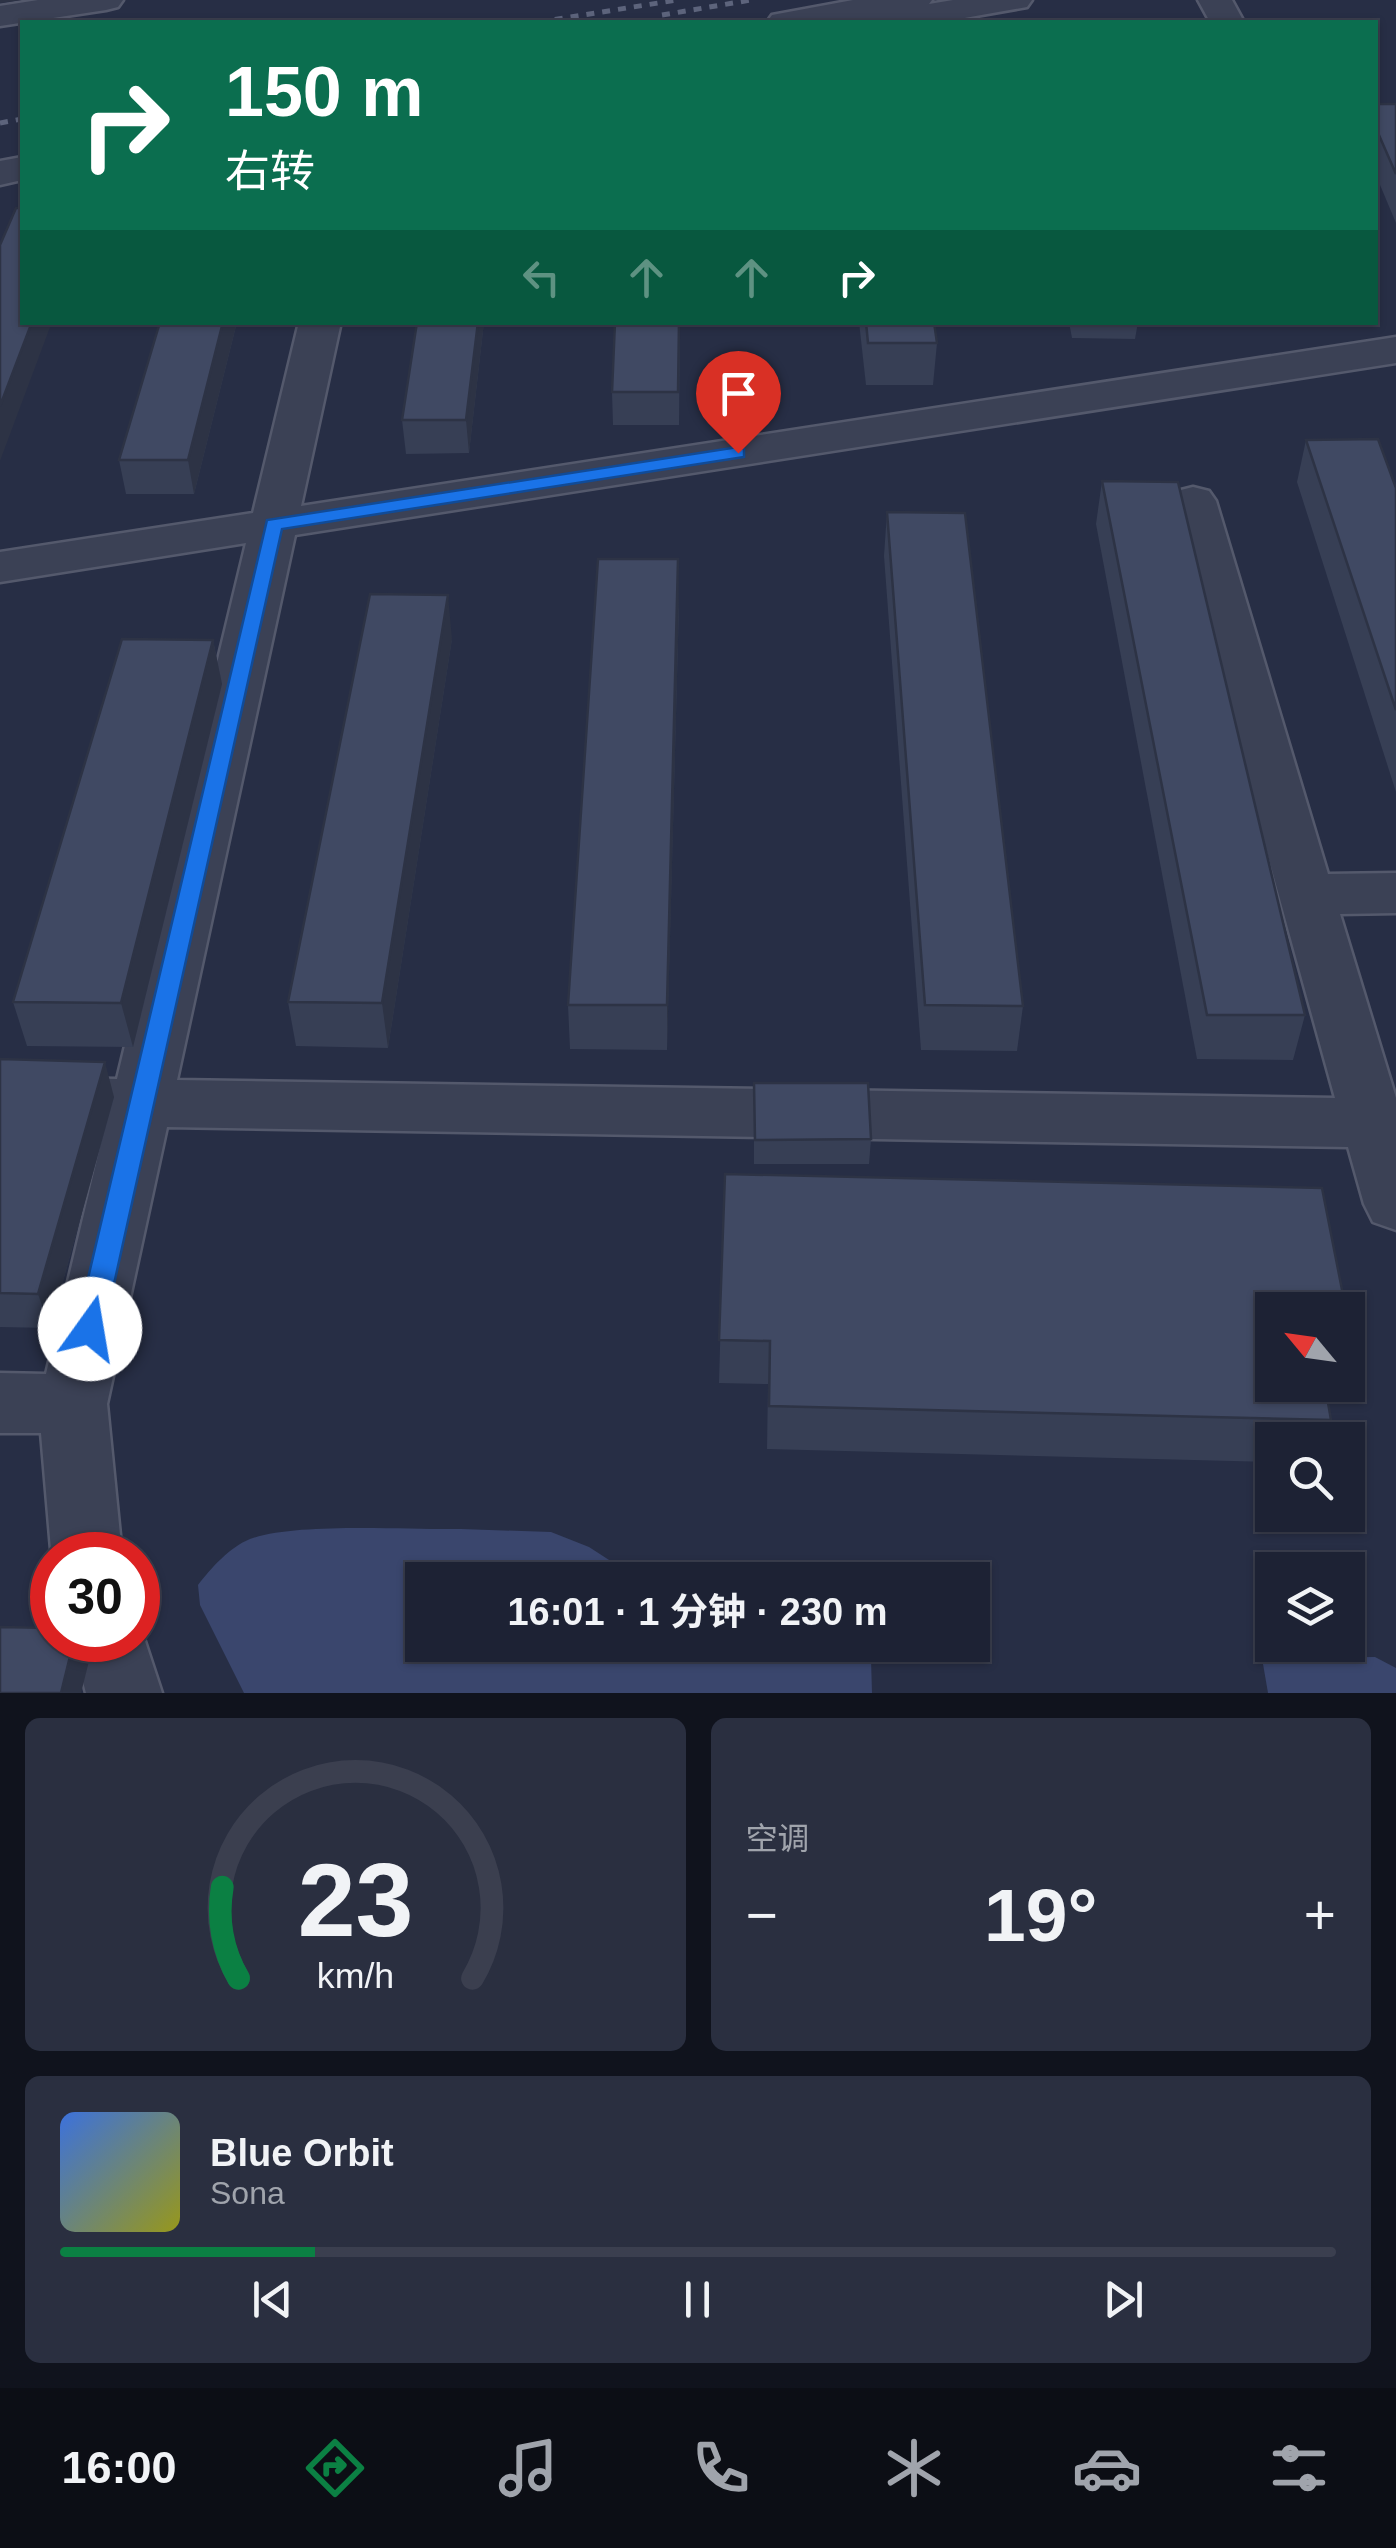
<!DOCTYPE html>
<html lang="zh">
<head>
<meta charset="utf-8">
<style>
  body { margin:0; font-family:Helvetica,"Noto Sans SC",sans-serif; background:#2a2f40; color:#f1f3f6; height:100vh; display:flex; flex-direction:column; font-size:38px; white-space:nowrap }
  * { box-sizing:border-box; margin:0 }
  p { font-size:32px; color:#a0a4ac }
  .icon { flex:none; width:55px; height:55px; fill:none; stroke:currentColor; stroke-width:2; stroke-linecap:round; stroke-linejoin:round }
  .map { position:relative; height:1693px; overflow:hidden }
  .side { display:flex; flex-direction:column; gap:25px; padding:25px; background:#10131d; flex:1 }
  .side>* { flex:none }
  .guide { position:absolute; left:20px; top:20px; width:1358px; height:305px; border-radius:0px; box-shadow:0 2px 8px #0004,0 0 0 2px #3b3f4f; background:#0b6e4f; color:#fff; overflow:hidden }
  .needle { width:65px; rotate:299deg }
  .controls { position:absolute; left:1255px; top:1292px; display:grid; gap:20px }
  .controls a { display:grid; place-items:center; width:110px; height:110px; border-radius:0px; background:#1d2234; box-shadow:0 2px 8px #0004,0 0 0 2px #3b3f4f; font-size:50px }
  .speed { position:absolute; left:30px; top:1532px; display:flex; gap:20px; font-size:50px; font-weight:700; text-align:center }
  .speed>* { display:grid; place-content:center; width:130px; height:130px; border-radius:50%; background:#1d2234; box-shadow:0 2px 8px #0004,0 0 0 2px #3b3f4f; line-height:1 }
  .speed .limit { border:15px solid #d22; background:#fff; color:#111 }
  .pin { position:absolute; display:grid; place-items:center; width:85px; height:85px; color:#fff; margin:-102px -42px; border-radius:50% 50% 50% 0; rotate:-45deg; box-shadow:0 0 10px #0007 }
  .pin .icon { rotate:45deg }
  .me { position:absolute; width:110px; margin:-55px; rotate:13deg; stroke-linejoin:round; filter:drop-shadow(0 0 8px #0008) }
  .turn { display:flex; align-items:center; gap:35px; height:210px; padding:0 40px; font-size:45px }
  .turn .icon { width:130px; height:130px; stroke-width:2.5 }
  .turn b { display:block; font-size:70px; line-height:85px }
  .lanes { display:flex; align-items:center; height:95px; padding:0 40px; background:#0003; justify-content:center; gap:50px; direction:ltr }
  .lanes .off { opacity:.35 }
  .big { font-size:75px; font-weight:700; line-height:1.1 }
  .side .tile { flex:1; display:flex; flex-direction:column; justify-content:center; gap:15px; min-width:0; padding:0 35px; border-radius:15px; background:#2a2f40 }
  .side .dial { align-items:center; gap:0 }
  .dial svg { height:260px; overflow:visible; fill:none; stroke:#3b3f4f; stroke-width:7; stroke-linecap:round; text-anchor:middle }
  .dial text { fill:#f1f3f6; stroke:none }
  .song { display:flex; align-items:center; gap:30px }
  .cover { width:120px; height:120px; border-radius:15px; background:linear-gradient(135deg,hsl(220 70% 55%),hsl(60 70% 35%)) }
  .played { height:10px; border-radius:5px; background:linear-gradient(90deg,#0b8043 20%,#3b3f4f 20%) }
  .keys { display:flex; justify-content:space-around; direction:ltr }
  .heat { display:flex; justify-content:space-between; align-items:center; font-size:55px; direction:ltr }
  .side .tiles { flex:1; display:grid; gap:25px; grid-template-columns:1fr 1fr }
  .tile:last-child { grid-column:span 2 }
  .trip { position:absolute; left:405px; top:1562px; width:585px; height:100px; border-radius:0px; background:#1d2234; box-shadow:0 2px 8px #0004,0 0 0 2px #3b3f4f; font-weight:700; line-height:100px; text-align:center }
  .tabs { display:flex; height:160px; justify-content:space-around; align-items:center; background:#0c0e15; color:#a0a4ac }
  .tabs .icon { width:70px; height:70px }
  .tabs .selected { color:#0b8043 }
  .tabs b { font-size:45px; color:#f1f3f6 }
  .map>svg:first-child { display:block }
</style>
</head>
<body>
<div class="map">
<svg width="1396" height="1693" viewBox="0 0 1396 1693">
  <rect width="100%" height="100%" fill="#272e45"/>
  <!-- water -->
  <g fill="#3a466d">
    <path d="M461,1529L551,1532L589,1547L640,1580H422V1645H745L775,1659H871L872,1693H244L200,1605L198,1585C211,1568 230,1547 250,1539C296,1522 409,1530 461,1529Z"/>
    <path d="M1375,1657L1396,1668V1693H1268L1262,1658Z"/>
  </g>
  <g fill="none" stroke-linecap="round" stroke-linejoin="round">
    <!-- minor casing -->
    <g stroke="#54596c" stroke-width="5">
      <g id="minor">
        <path d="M38,0H123L118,7L106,10L0,26V6Z"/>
        <path d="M853,0H932L929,4L953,0H1032L1027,7L942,22H866L868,18L843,22H767L772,15Z"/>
        <path d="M1198,0H1232L1244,22H1210Z"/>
        <path d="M22,157V180L0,185V161Z"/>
        <path d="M299,322H341L301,506L1396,337V363L295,535L177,1080L1335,1098L1170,501L1177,491L1193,487L1209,491L1216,501L1328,874L1396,873V913L1340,914L1396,1098V1230L1373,1222L1364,1204L1348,1147L167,1127L107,1404L122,1555H52V1561L41,1433H0V1373L46,1374L105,1126L0,1125V1077L117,1079L246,543L0,582V552L253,513Z"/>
        <path d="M138,1620L162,1693H86L72,1640H138Z"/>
      </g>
    </g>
    <!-- minor -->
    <use href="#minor" fill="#3b4155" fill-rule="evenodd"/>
    <!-- rail -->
    <g stroke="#5d647c" stroke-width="5" stroke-dasharray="8 8" stroke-linecap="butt">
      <path d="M662,15L751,0"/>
      <path d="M539,22L677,0"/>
      <path d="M0,123L22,119"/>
    </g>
  </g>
  <!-- wall -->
  <g fill="#373f55">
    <path d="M1375,104H1396V223L1375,173Z"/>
    <path d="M237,322L194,494H126L119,460Z"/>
    <path d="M417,322H484L469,453L406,454L402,420Z"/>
    <path d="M680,322L679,425H613L612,392Z"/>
    <path d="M859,322H934L937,343L933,385H866Z"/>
    <path d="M1069,322H1138L1135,339L1072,338Z"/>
    <path d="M1306,440L1396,488V792L1297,482Z"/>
    <path d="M1102,481L1305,1015L1293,1060L1197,1059L1096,524Z"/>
    <path d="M887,512L1023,1006L1017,1051L921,1050L884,556Z"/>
    <path d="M679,603L667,1050L570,1049L568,1005Z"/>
    <path d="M452,639L388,1048L296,1046L288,1002Z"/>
    <path d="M213,640L222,684L133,1047L27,1046L13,1002Z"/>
    <path d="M0,1059L114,1097L50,1328L0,1327Z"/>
    <path d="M754,1083L871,1139L869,1164H754Z"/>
    <path d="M725,1174L1272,1385H1345L1340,1399L1327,1398L1331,1420L1324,1440H1272V1462L767,1449L768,1384L719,1383Z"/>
    <path d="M1348,1317L1355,1356L1348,1378Z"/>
  </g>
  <!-- shaded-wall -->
  <g fill="#2d3345">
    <path d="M0,0H21L0,3Z"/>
    <path d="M32,322H52L0,461V406Z"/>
    <path d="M223,322H237L194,494L188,460Z"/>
    <path d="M478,322H484L469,453L466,420Z"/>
    <path d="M678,559L679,603L667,1050V1005Z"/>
    <path d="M448,595L452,639L388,1048L382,1003Z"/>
    <path d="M213,640L222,684L133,1047L121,1003Z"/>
    <path d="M105,1062L114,1097L50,1328L38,1294Z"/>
    <path d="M74,1640H81L89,1661L81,1693H61Z"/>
  </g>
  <!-- building -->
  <g fill="#404963" stroke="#2d3345" stroke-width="2.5">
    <path d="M1375,104H1396V174L1375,126Z"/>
    <path d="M16,208H22V322H32L0,406V245Z"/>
    <path d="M160,322H223L188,460H119Z"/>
    <path d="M417,322H478L466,420H402Z"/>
    <path d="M615,322H679L678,392H612Z"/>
    <path d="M866,322H934L937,343H868Z"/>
    <path d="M1378,439L1396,488V710L1306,440Z"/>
    <path d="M1102,481L1178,482L1305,1015H1207Z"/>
    <path d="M887,512L965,513L1023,1006L925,1005Z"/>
    <path d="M598,559H678L667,1005H568Z"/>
    <path d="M370,594L448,595L382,1003L288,1002Z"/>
    <path d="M122,639L213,640L121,1003L13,1002Z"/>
    <path d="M0,1059L105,1062L38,1294L0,1293Z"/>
    <path d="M754,1083H868L871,1139L755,1140Z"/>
    <path d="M725,1174L1322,1188L1346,1310H1272V1385H1325L1331,1420L769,1406L770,1341L719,1340Z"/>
    <path d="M1348,1317L1355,1356L1348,1355Z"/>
    <path d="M0,1627L52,1628V1640H74L61,1693H0Z"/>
  </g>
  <!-- route -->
  <path fill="#1a73e8" stroke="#114b97" stroke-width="2.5" d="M738,447L744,449V457L282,529L104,1329L100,1337L90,1340L80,1337L76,1329L267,520Z"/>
</svg>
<div class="controls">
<a><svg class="needle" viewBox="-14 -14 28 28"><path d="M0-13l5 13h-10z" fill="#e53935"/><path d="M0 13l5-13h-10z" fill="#a0a4ac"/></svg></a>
<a><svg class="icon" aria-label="search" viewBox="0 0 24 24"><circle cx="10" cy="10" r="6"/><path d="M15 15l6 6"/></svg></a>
<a><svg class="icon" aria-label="layers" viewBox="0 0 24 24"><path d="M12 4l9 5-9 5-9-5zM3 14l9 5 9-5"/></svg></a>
</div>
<div class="speed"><div class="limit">30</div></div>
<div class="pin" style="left:738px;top:453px;background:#d93025"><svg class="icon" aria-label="arrive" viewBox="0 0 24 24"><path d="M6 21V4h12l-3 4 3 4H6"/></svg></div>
<svg class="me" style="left:90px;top:1329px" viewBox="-20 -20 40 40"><circle r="19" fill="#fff"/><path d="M0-13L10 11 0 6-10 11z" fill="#1a73e8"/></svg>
<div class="trip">16:01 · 1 分钟 · 230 m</div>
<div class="guide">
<div class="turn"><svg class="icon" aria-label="right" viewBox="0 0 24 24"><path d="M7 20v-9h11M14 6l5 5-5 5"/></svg><div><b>150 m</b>右转</div></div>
<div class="lanes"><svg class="icon off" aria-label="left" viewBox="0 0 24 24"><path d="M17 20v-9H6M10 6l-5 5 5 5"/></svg><svg class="icon off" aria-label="ahead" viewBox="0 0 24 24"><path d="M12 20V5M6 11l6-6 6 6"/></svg><svg class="icon off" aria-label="ahead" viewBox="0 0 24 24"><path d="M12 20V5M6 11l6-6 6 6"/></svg><svg class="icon" aria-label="right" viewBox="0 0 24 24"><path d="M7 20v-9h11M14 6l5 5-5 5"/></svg></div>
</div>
</div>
<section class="side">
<div class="tiles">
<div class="tile dial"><svg viewBox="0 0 100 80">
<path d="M14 69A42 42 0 1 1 86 69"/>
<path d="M14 69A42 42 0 0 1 9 41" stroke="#0b8043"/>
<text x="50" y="56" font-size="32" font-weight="700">23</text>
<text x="50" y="72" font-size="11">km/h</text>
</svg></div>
<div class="tile"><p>空调</p>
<div class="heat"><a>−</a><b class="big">19°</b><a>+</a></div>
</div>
<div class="tile">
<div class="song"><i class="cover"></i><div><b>Blue Orbit</b><p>Sona</p></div></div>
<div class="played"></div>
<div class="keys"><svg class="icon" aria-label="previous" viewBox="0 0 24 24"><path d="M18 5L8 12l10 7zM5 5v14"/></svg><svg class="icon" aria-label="pause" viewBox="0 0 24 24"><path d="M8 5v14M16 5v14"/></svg><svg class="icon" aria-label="next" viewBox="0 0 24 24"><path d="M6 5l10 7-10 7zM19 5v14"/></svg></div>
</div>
</div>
</section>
<nav class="tabs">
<b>16:00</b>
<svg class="icon selected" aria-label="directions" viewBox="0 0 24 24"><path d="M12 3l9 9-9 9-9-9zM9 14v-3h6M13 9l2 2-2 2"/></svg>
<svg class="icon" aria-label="music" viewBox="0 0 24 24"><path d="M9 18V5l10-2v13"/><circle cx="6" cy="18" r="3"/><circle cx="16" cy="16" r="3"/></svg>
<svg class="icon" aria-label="phone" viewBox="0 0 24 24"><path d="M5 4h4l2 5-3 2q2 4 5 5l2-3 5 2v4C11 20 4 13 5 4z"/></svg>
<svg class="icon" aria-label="climate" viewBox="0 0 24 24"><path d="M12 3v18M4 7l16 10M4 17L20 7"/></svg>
<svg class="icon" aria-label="car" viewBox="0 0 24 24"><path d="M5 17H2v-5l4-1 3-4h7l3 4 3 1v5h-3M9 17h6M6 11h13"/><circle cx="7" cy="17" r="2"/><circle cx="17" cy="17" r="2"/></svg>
<svg class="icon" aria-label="filters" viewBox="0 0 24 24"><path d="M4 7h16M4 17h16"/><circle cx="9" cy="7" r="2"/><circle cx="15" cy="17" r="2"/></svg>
</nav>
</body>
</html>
